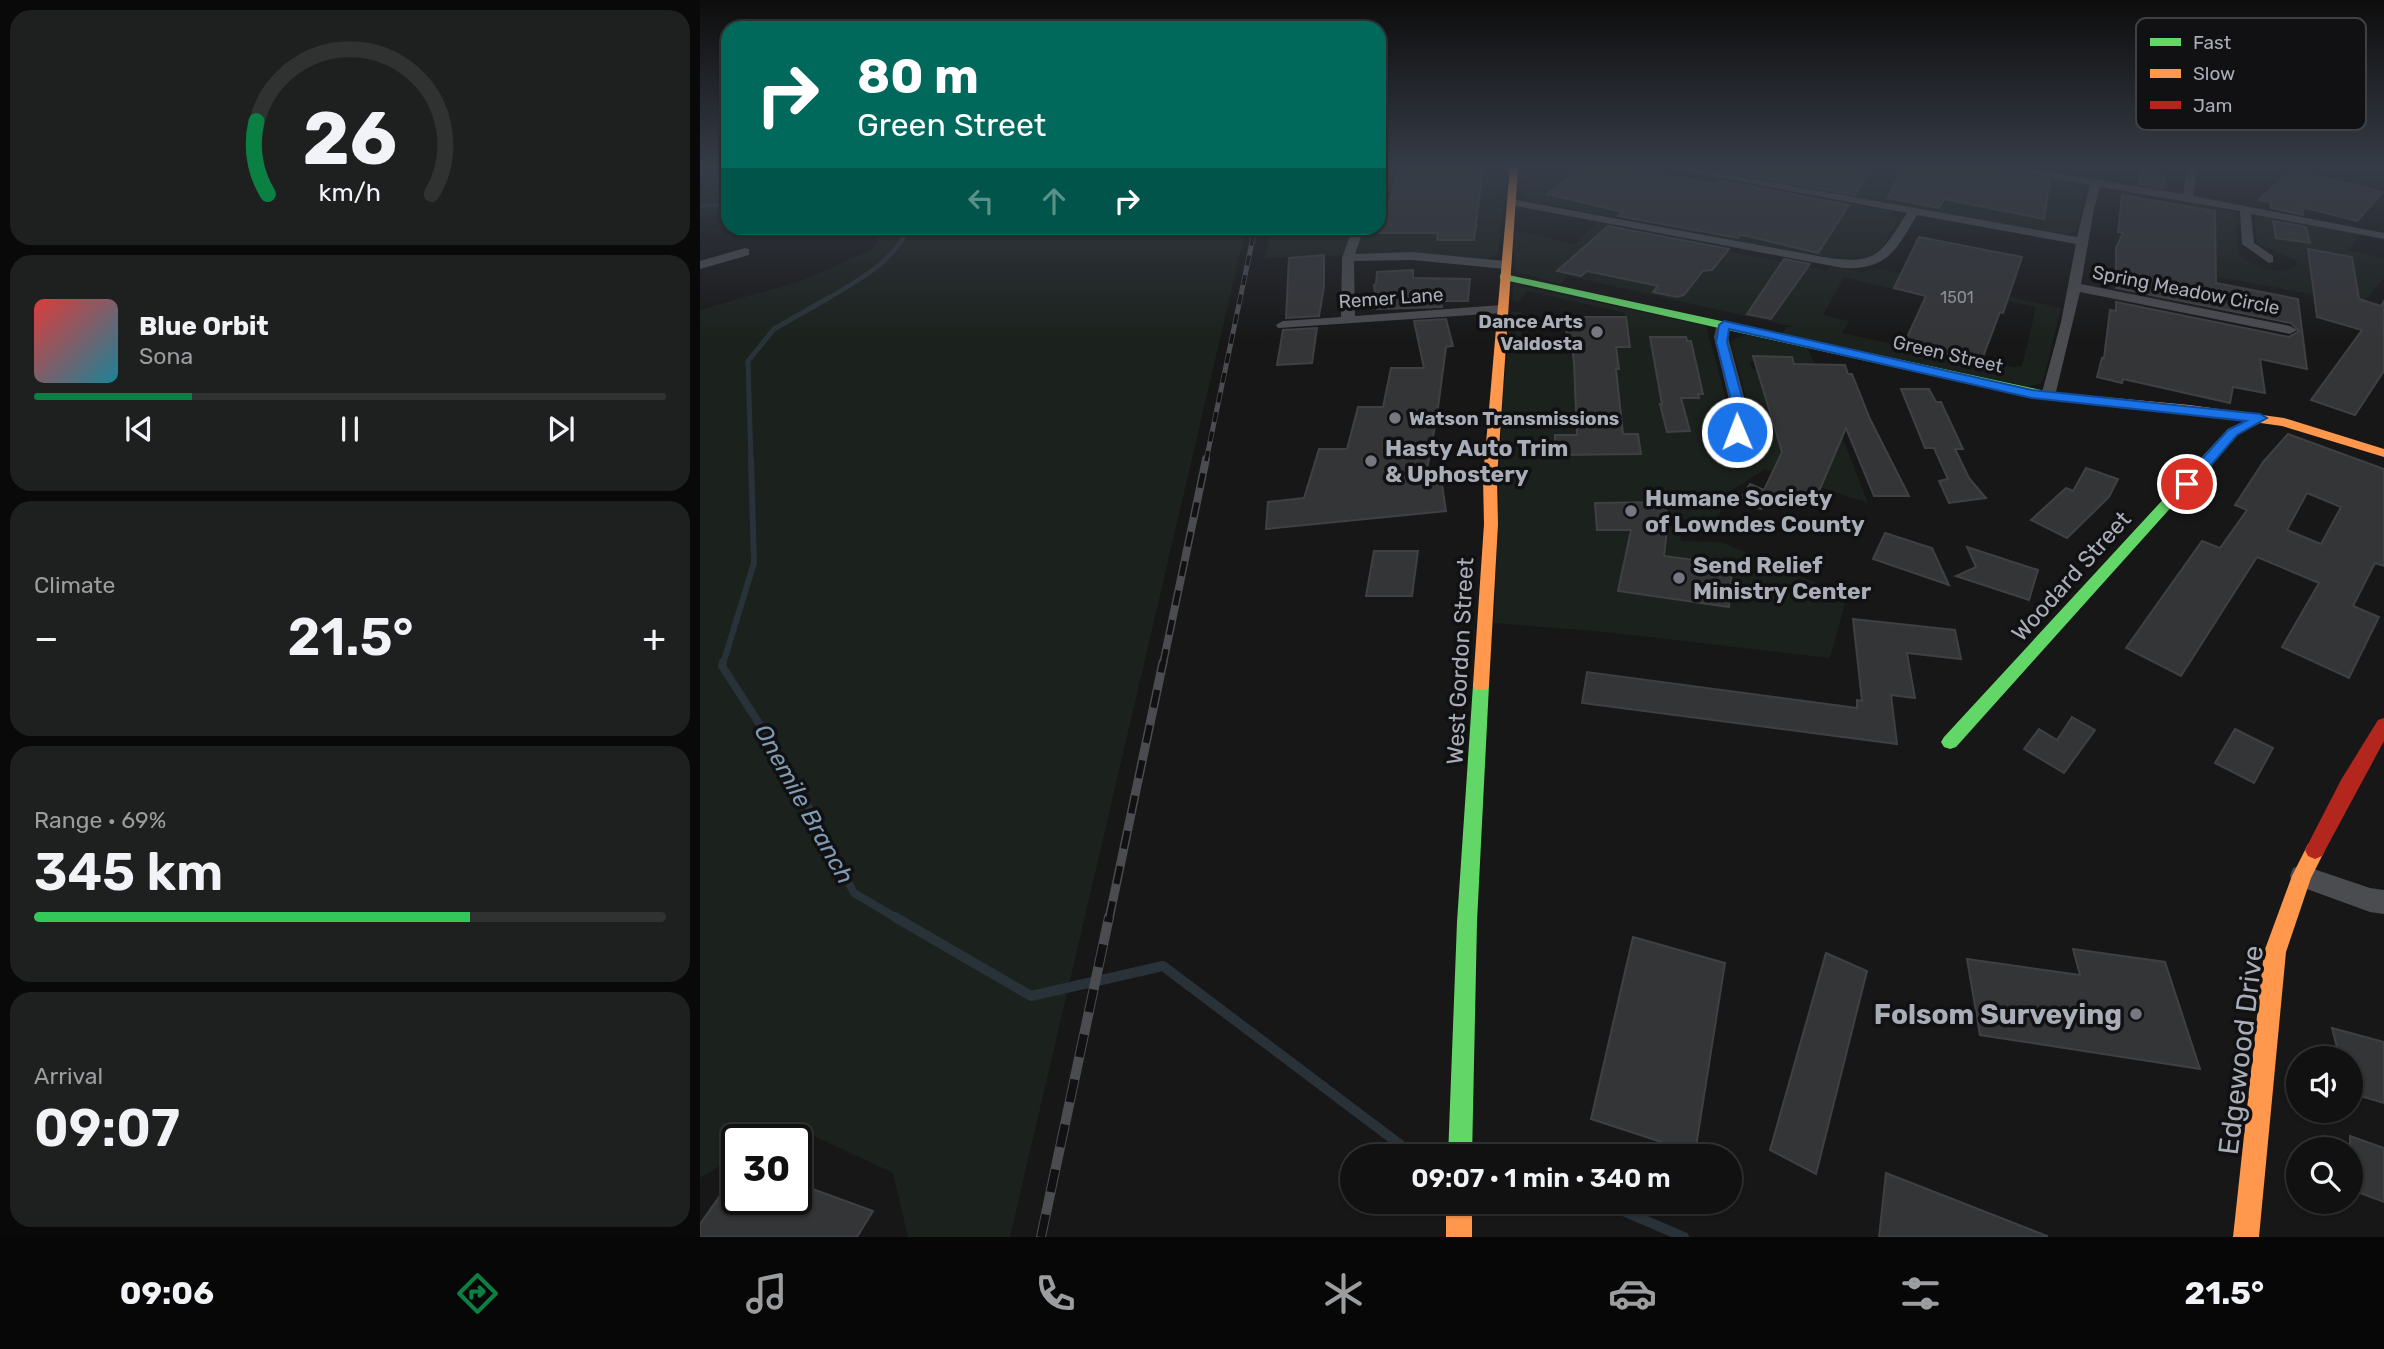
<!DOCTYPE html>
<html lang="en">
<head>
<meta charset="utf-8">
<style>
  body { margin:0; font-family:Rubik,sans-serif; background:#1e1f1f; color:#f1f3f6; height:100vh; display:flex; flex-direction:column; font-size:26px; white-space:nowrap }
  * { box-sizing:border-box; margin:0 }
  p { font-size:23px; color:#9c9d9f }
  .icon { flex:none; width:38px; height:38px; fill:none; stroke:currentColor; stroke-width:2; stroke-linecap:round; stroke-linejoin:round }
  .map { position:relative; flex:1; overflow:hidden }
  .sheet { display:flex; flex-direction:column; gap:10px; padding:10px; background:#090909; width:700px }
  .sheet>* { flex:none }
  .hud { position:absolute; left:21px; top:21px; width:665px; height:214px; border-radius:21px; box-shadow:0 2px 5px #0004,0 0 0 2px #303131; background:#00695c; color:#fff; overflow:hidden }
  .fabs { position:absolute; left:1586px; top:1046px; display:grid; gap:14px }
  .fabs a { display:grid; place-items:center; width:77px; height:77px; border-radius:50%; background:#111; box-shadow:0 2px 5px #0004,0 0 0 2px #303131; font-size:35px }
  .speed { position:absolute; left:21px; top:1124px; display:flex; gap:14px; font-size:35px; font-weight:700; text-align:center }
  .speed>* { display:grid; place-content:center; width:91px; height:91px; border-radius:50%; background:#111; box-shadow:0 2px 5px #0004,0 0 0 2px #303131; line-height:1 }
  .speed .limit { border:4px solid #111; border-radius:10px; background:#fff; color:#111 }
  .pin { position:absolute; display:grid; place-items:center; width:60px; height:60px; color:#fff; margin:-30px; border:4px solid #fff; border-radius:50%; box-shadow:0 2px 7px #0007 }
  .me { position:absolute; width:77px; margin:-38px; rotate:359deg; stroke-linejoin:round; filter:drop-shadow(0 0 5px #0008) }
  .turn { display:flex; align-items:center; gap:24px; height:147px; padding:0 21px; font-size:32px }
  .turn .icon { width:91px; height:91px; stroke-width:2.5 }
  .turn b { display:block; font-size:49px; line-height:60px }
  .lanes { display:flex; align-items:center; height:66px; padding:0 21px; background:#0003; justify-content:center; gap:35px; direction:ltr }
  .lanes .off { opacity:.35 }
  .big { font-size:52px; font-weight:600; line-height:1.1 }
  .sheet .widget { flex:1; display:flex; flex-direction:column; justify-content:center; gap:10px; min-width:0; padding:0 24px; border-radius:21px; background:#1e1f1f }
  .sheet .dial { align-items:center; gap:0 }
  .dial svg { height:182px; overflow:visible; fill:none; stroke:#303131; stroke-width:7; stroke-linecap:round; text-anchor:middle }
  .dial text { fill:#f1f3f6; stroke:none }
  .song { display:flex; align-items:center; gap:21px }
  .cover { width:84px; height:84px; border-radius:10px; background:linear-gradient(135deg,hsl(0 70% 55%),hsl(190 70% 35%)) }
  .played { height:7px; border-radius:4px; background:linear-gradient(90deg,#0b8043 25%,#303131 25%) }
  .keys { display:flex; justify-content:space-around; direction:ltr }
  .heat { display:flex; justify-content:space-between; align-items:center; font-size:38px; direction:ltr }
  .charge { height:10px; border-radius:5px; background:linear-gradient(90deg,#34c759 69%,#303131 0) }
  .trip { position:absolute; left:640px; top:1144px; width:402px; height:70px; border-radius:35px; background:#111; box-shadow:0 2px 5px #0004,0 0 0 2px #303131; font-weight:600; line-height:70px; text-align:center }
  .menu { display:flex; height:112px; justify-content:space-around; align-items:center; background:#070707; color:#9c9d9f }
  .menu .icon { width:49px; height:49px }
  .menu .active { color:#0b8043 }
  .menu b { font-size:32px; color:#f1f3f6 }
  main { display:flex; flex:1; min-height:0 }
  .map>svg:first-child { display:block }
</style>
</head>
<body>
<main>
<section class="sheet">
<div class="widget dial"><svg viewBox="0 0 100 80">
<path d="M14 69A42 42 0 1 1 86 69"/>
<path d="M14 69A42 42 0 0 1 9 37" stroke="#0b8043"/>
<text x="50" y="56" font-size="32" font-weight="700">26</text>
<text x="50" y="72" font-size="11">km/h</text>
</svg></div>
<div class="widget">
<div class="song"><i class="cover"></i><div><b>Blue Orbit</b><p>Sona</p></div></div>
<div class="played"></div>
<div class="keys"><svg class="icon" aria-label="previous" viewBox="0 0 24 24"><path d="M18 5L8 12l10 7zM5 5v14"/></svg><svg class="icon" aria-label="pause" viewBox="0 0 24 24"><path d="M8 5v14M16 5v14"/></svg><svg class="icon" aria-label="next" viewBox="0 0 24 24"><path d="M6 5l10 7-10 7zM19 5v14"/></svg></div>
</div>
<div class="widget"><p>Climate</p>
<div class="heat"><a>−</a><b class="big">21.5°</b><a>+</a></div>
</div>
<div class="widget"><p>Range · 69%</p><b class="big">345 km</b><div class="charge"></div></div>
<div class="widget"><p>Arrival</p><b class="big">09:07</b></div>
</section>
<div class="map">
<svg width="1684" height="1237" viewBox="0 0 1684 1237">
  <rect width="100%" height="100%" fill="#171717"/>
  <!-- green -->
  <g fill="#1b211c" fill-rule="evenodd">
    <path d="M11,168H28V210L0,218V171Z"/>
    <path d="M679,168H807L798,253C785,265 766,260 751,259C688,254 627,255 564,259L571,228H679Z"/>
    <path d="M825,168H878L875,171L877,172L959,168L1184,210L1192,212L1198,220L1177,256L1159,262L1133,260L823,199Z"/>
    <path d="M989,168H1290L1359,179L1386,189L1378,228L1373,233L1360,235Z"/>
    <path d="M1469,197L1535,212L1539,255C1552,267 1580,276 1597,266V261L1557,243L1554,218L1570,216L1662,234L1648,250L1684,259V278L1662,303L1462,267Z"/>
    <path d="M900,220L914,223L910,228L1127,271L1130,266L1160,272L1180,269L1361,308L1345,374L1341,383L1324,388L1082,334L1086,327H1094L868,276L860,284L814,271L813,230L875,244ZM1144,277L1208,293L1213,282L1336,307L1322,366L1314,367L1294,363L1292,368L1268,363V361L1234,349L1225,351L1142,333L1149,321L1123,315Z"/>
    <path d="M183,228H546L310,1237H208L193,1173L86,1123L61,1139H37V1155L0,1178V310L101,281L173,249Z"/>
    <path d="M813,284L1006,326L1028,405C1025,418 1010,423 1002,432C1013,456 1050,457 1064,436L1047,402L1031,343L1033,340L1045,335L1108,348L1168,503L1065,469L1029,492L1017,519H978L981,541L1021,542L1133,590L1143,597L1145,604L1130,658L905,632L794,623L802,411L811,312L821,311L822,354H868L867,348L930,346L925,313L828,291L819,302L813,301ZM950,337H986L987,341H991L992,348H952ZM953,352H994L996,360H991V364H955ZM1054,356L1092,357L1096,369H1053L1050,362L1054,361ZM960,385H1002L1004,394H998L999,398H962Z"/>
  </g>
  <g fill="none" stroke-linecap="round" stroke-linejoin="round">
    <!-- stream-far4 -->
    <g stroke="#2a3239" stroke-width="4.5">
      <path d="M0,206L28,204"/>
      <path d="M127,299C159,280 192,263 209,228"/>
    </g>
    <!-- stream-far3 -->
    <path stroke="#2a3239" stroke-width="5" d="M51,461L48,361L74,329L130,297"/>
    <!-- stream-far2 -->
    <path stroke="#2a3239" stroke-width="6" d="M23,664L54,563L51,459"/>
    <!-- stream-far1 -->
    <path stroke="#2a3239" stroke-width="8" d="M23,662L22,666L89,770L154,893L198,919"/>
    <!-- stream -->
    <g stroke="#2a3239" stroke-width="10">
      <path d="M195,917L331,996L463,966L710,1152L748,1155"/>
      <path d="M902,1202L984,1237"/>
    </g>
  </g>
  <!-- building -->
  <g fill="#343537" stroke="#3f4043" stroke-width="2" fill-rule="evenodd">
    <path d="M783,168L774,240H737L738,233H679L700,169Z"/>
    <path d="M882,168H926L1015,184L1018,180L1149,205L1118,253L1047,236L1040,235L1038,238L918,216L923,212L847,194Z"/>
    <path d="M1031,168H1172L1155,195L1027,172Z"/>
    <path d="M1203,168H1298L1350,180L1344,219L1244,199L1239,208L1187,198Z"/>
    <path d="M1591,170L1654,185L1683,192L1657,221L1602,207L1603,215L1571,208L1570,202L1559,200Z"/>
    <path d="M1441,171L1465,175L1463,188L1439,184Z"/>
    <path d="M1422,195L1515,211L1516,283L1598,299L1607,369L1560,359L1565,393L1533,387L1530,403L1423,379L1422,383L1397,377L1402,358H1404L1410,310L1416,311V302L1589,337L1599,331L1591,323L1416,288V248L1423,233L1418,232Z"/>
    <path d="M1573,221L1606,227L1610,243L1576,238Z"/>
    <path d="M908,226L1029,249L1012,270L1003,271L984,295L977,297L953,292L958,286L887,271L881,276L857,271Z"/>
    <path d="M1219,237L1322,257L1303,313L1300,312L1281,362L1204,344L1226,296L1194,288Z"/>
    <path d="M1608,249L1652,257L1659,299L1681,306L1684,301V371L1655,415L1611,400L1662,330L1617,317Z"/>
    <path d="M624,255V287L619,316L586,318L589,258Z"/>
    <path d="M1084,259L1110,264L1071,319L1047,314Z"/>
    <path d="M713,270V278L770,279L768,301H741L742,307L677,309L674,285L676,284L677,272Z"/>
    <path d="M866,317H926L930,347H916L919,369H916L923,434H938L941,454L855,455V435H877L874,362L872,348H867Z"/>
    <path d="M746,319L753,346L746,347L737,415L724,486L742,484L746,511L566,529L568,502L604,498L619,449H647L658,407H683L691,368H724L714,321Z"/>
    <path d="M617,328L612,363L577,365L583,330Z"/>
    <path d="M950,337H986L987,341H991L1003,394H998L999,398H981L990,431L967,432L960,404H962Z"/>
    <path d="M1053,356L1092,357L1094,364L1145,365L1148,374H1152L1170,419L1209,496H1174L1146,428L1117,496H1063L1061,509L1038,502L1050,484L1064,490L1082,452Z"/>
    <path d="M1201,389H1229L1236,402H1241L1263,449H1255L1269,478L1286,498L1249,503L1239,481L1248,479L1234,448H1225Z"/>
    <path d="M1588,434L1684,469V566L1675,563L1653,606L1679,617L1649,678L1582,647L1619,583L1557,557L1481,676L1426,648L1502,541L1520,548L1547,510L1535,505L1563,462ZM1607,493L1641,507L1621,544L1587,530Z"/>
    <path d="M1386,468L1418,479L1409,497L1367,538L1331,520L1366,488L1373,491Z"/>
    <path d="M965,502L968,519L964,556L1032,565L1029,607L918,591L931,530H897L895,503Z"/>
    <path d="M1185,533L1232,548L1249,585L1173,559Z"/>
    <path d="M1267,547L1338,570L1329,600L1256,576L1276,567Z"/>
    <path d="M674,551H718L712,596H666Z"/>
    <path d="M1153,619L1255,630L1261,659L1207,653L1215,698L1191,695L1197,744L882,703L887,672L1157,708V700L1162,701Z"/>
    <path d="M1372,717L1395,730L1364,773L1324,749L1339,729L1357,740Z"/>
    <path d="M1535,729L1573,748L1554,783L1515,763Z"/>
    <path d="M933,937L1025,963L995,1153L891,1119Z"/>
    <path d="M1373,949L1465,962L1500,1069L1280,1035L1267,959L1380,975Z"/>
    <path d="M1126,953L1167,971L1116,1174L1070,1150Z"/>
    <path d="M1632,1028L1684,1042V1103L1650,1093V1059H1640Z"/>
    <path d="M1650,1136L1684,1148V1202L1655,1191L1650,1170Z"/>
    <path d="M37,1172V1199H96V1183L173,1211L157,1237H0V1224Z"/>
    <path d="M1186,1173L1347,1236V1237H1179Z"/>
  </g>
  <g fill="none" stroke-linecap="round" stroke-linejoin="round">
    <!-- street -->
    <g fill="#4b4c50" fill-rule="evenodd">
      <path d="M968,168H991L1377,237L1390,185L1300,168H1325L1483,194L1487,168H1497L1493,196L1684,233V239L1551,214L1554,243L1573,256V262L1569,263L1542,244L1540,211L1400,187L1394,209L1381,284L1590,326L1597,330L1590,334L1380,292L1355,396L1348,400L1341,396L1361,322L1376,244L1217,215C1196,250 1188,270 1143,268L811,205L806,202L811,199L1123,257C1176,265 1179,257 1207,213Z"/>
      <path d="M653,228H664L655,254L712,252L805,261L811,265L805,269L712,260L654,261L655,316L801,305L808,309L801,313L578,328L576,325L583,321L641,317L642,258Z"/>
      <path d="M45,248L49,249V255L0,269V261Z"/>
      <path d="M1024,321L1031,325L1028,337L1047,408L1045,432L1037,437L1029,432L1031,408L1014,337L1017,325Z"/>
      <path d="M1602,865L1670,888L1684,890V914L1670,912L1593,884L1590,876L1593,868Z"/>
    </g>
    <!-- fast -->
    <g fill="#63d668" fill-rule="evenodd">
      <path d="M804,274L1350,392L1356,396L1350,400L1332,398L800,279V275Z"/>
      <path d="M1560,414L1566,418L1564,421L1536,435L1256,747L1250,749L1244,747L1241,742L1244,737L1528,429Z"/>
      <path d="M781,679L787,680L789,685L777,922L772,1157H748L757,922L773,685L775,680Z"/>
    </g>
    <!-- slow -->
    <g fill="#ff974d" fill-rule="evenodd">
      <path d="M810,168H818L797,478L798,524L789,685L787,690H775L773,685L784,524L783,478Z"/>
      <path d="M1350,392L1489,405L1584,418L1684,449V457L1582,426L1489,413L1346,399L1344,396Z"/>
      <path d="M1615,841L1622,844L1625,850L1611,878L1586,952L1559,1237H1533L1564,952L1592,876L1608,844Z"/>
      <rect x="746" y="1202" width="26" height="35"/>
    </g>
    <!-- jam -->
    <path fill="#b3261e" fill-rule="evenodd" d="M1684,718V741L1622,856L1615,859L1608,856L1605,850L1641,780L1678,720Z"/>
    <!-- rail-far3 casing -->
    <g stroke="#4b4c4f" stroke-width="5">
      <path id="rail-far3" d="M506,461L555,228"/>
    </g>
    <!-- rail-far2 casing -->
    <g stroke="#4b4c4f" stroke-width="8">
      <path id="rail-far2" d="M463,664L506,459"/>
    </g>
    <!-- rail-far1 casing -->
    <g stroke="#4b4c4f" stroke-width="9">
      <path id="rail-far1" d="M409,919L463,662"/>
    </g>
    <!-- rail casing -->
    <g stroke="#4b4c4f" stroke-width="10">
      <path id="rail" d="M341,1237L409,917"/>
    </g>
    <!-- rail-far3 -->
    <use href="#rail-far3" stroke="#111113" stroke-width="3.5" stroke-dasharray="10" stroke-linecap="butt"/>
    <!-- rail-far2 -->
    <use href="#rail-far2" stroke="#111113" stroke-width="5" stroke-dasharray="15" stroke-linecap="butt"/>
    <!-- rail-far1 -->
    <use href="#rail-far1" stroke="#111113" stroke-width="6" stroke-dasharray="18" stroke-linecap="butt"/>
    <!-- rail -->
    <use href="#rail" stroke="#111113" stroke-width="8" stroke-dasharray="23" stroke-linecap="butt"/>
  </g>
  <!-- sky -->
  <linearGradient id="sky" x2="0" y2="1"><stop stop-color="#0d0d0d"/><stop offset="0.49" stop-color="#363c47"/><stop offset="1" stop-color="#363c47" stop-opacity="0"/></linearGradient>
  <rect width="1684" height="341" fill="url(#sky)"/>
  <!-- route -->
  <path fill="#1a73e8" stroke="#114b97" stroke-width="2" d="M1024,321L1332,390L1560,414L1567,418L1537,435L1492,487L1487,488L1480,484L1482,481L1528,430L1546,421L1332,398L1029,329L1027,342L1045,408L1043,432L1037,435L1030,432L1033,408L1016,342L1019,325Z"/>
  <!-- markers -->
  <g fill="#757880" stroke="#111113" stroke-width="2.5">
    <circle cx="897" cy="332" r="7"/>
    <circle cx="695" cy="418" r="7"/>
    <circle cx="671" cy="461" r="7"/>
    <circle cx="931" cy="511" r="7"/>
    <circle cx="979" cy="578" r="7"/>
    <circle cx="1436" cy="1014" r="7"/>
  </g>
  <g text-anchor="middle" dominant-baseline="central" stroke-width="7" stroke-linejoin="round" paint-order="stroke">
    <!-- far-number labels -->
    <g font-size="16" fill="#8b8f98">
      <text x="1257" y="297">1501</text>
    </g>
    <!-- far-street labels -->
    <g font-size="19" fill="#a8adb8" stroke="#111113">
      <text transform="translate(1486 290) rotate(11)">Spring Meadow Circle</text>
      <text transform="translate(691 298) rotate(-4)">Remer Lane</text>
      <text transform="translate(1248 354) rotate(13)">Green Street</text>
    </g>
    <!-- far-poi labels -->
    <g font-size="19" font-weight="bold" fill="#a8adb8" stroke="#111113" text-anchor="end">
      <text x="883" y="321">Dance Arts<tspan x="883" dy="22">Valdosta</tspan></text>
      <text x="709" y="418" text-anchor="start">Watson Transmissions</text>
    </g>
    <!-- poi labels -->
    <g font-size="23" font-weight="bold" fill="#a8adb8" stroke="#111113" text-anchor="start">
      <text x="685" y="448">Hasty Auto Trim<tspan x="685" dy="26">&amp; Uphostery</tspan></text>
      <text x="945" y="498">Humane Society<tspan x="945" dy="26">of Lowndes County</tspan></text>
      <text x="993" y="565">Send Relief<tspan x="993" dy="26">Ministry Center</tspan></text>
    </g>
    <!-- street labels -->
    <g font-size="23" fill="#a8adb8" stroke="#111113">
      <text transform="translate(1371 576) rotate(-48)">Woodard Street</text>
      <text transform="translate(760 661) rotate(-87)">West Gordon Street</text>
    </g>
    <!-- water labels -->
    <g font-size="24" font-style="italic" fill="#7f9bb3" stroke="#111113">
      <text transform="translate(104 804) rotate(61)">Onemile Branch</text>
    </g>
    <!-- near-poi labels -->
    <g font-size="28" font-weight="bold" fill="#a8adb8" stroke="#111113" text-anchor="end">
      <text x="1422" y="1014">Folsom Surveying</text>
    </g>
    <!-- near-street labels -->
    <g font-size="28" fill="#a8adb8" stroke="#111113">
      <text transform="translate(1541 1050) rotate(-83)">Edgewood Drive</text>
    </g>
  </g>
  <!-- legend -->
  <rect x="1436" y="18" width="230" height="112" rx="10" fill="#111113" stroke="#3e4045" stroke-width="2"/>
  <rect x="1450" y="38" width="31" height="8" fill="#63d668"/>
  <rect x="1450" y="69" width="31" height="9" fill="#ff974d"/>
  <rect x="1450" y="101" width="31" height="8" fill="#b3261e"/>
  <g font-size="19" fill="#a8adb8">
    <text x="1493" y="49">Fast</text>
    <text x="1493" y="80">Slow</text>
    <text x="1493" y="112">Jam</text>
  </g>
</svg>
<div class="fabs">
<a><svg class="icon" aria-label="sound" viewBox="0 0 24 24"><path d="M4 9h4l5-4v14l-5-4H4zM17 9q2 3 0 6"/></svg></a>
<a><svg class="icon" aria-label="search" viewBox="0 0 24 24"><circle cx="10" cy="10" r="6"/><path d="M15 15l6 6"/></svg></a>
</div>
<div class="speed"><div class="limit">30</div></div>
<div class="pin" style="left:1487px;top:484px;background:#d93025"><svg class="icon" aria-label="arrive" viewBox="0 0 24 24"><path d="M6 21V4h12l-3 4 3 4H6"/></svg></div>
<svg class="me" style="left:1037px;top:432px" viewBox="-20 -20 40 40"><circle r="17" fill="#1a73e8" stroke="#fff" stroke-width="3"/><path d="M0-11L8 9 0 5-8 9z" fill="#fff"/></svg>
<div class="trip">09:07 · 1 min · 340 m</div>
<div class="hud">
<div class="turn"><svg class="icon" aria-label="right" viewBox="0 0 24 24"><path d="M7 20v-9h11M14 6l5 5-5 5"/></svg><div><b>80 m</b>Green Street</div></div>
<div class="lanes"><svg class="icon off" aria-label="left" viewBox="0 0 24 24"><path d="M17 20v-9H6M10 6l-5 5 5 5"/></svg><svg class="icon off" aria-label="ahead" viewBox="0 0 24 24"><path d="M12 20V5M6 11l6-6 6 6"/></svg><svg class="icon" aria-label="right" viewBox="0 0 24 24"><path d="M7 20v-9h11M14 6l5 5-5 5"/></svg></div>
</div>
</div>
</main>
<nav class="menu">
<b>09:06</b>
<svg class="icon active" aria-label="directions" viewBox="0 0 24 24"><path d="M12 3l9 9-9 9-9-9zM9 14v-3h6M13 9l2 2-2 2"/></svg>
<svg class="icon" aria-label="music" viewBox="0 0 24 24"><path d="M9 18V5l10-2v13"/><circle cx="6" cy="18" r="3"/><circle cx="16" cy="16" r="3"/></svg>
<svg class="icon" aria-label="phone" viewBox="0 0 24 24"><path d="M5 4h4l2 5-3 2q2 4 5 5l2-3 5 2v4C11 20 4 13 5 4z"/></svg>
<svg class="icon" aria-label="climate" viewBox="0 0 24 24"><path d="M12 3v18M4 7l16 10M4 17L20 7"/></svg>
<svg class="icon" aria-label="car" viewBox="0 0 24 24"><path d="M5 17H2v-5l4-1 3-4h7l3 4 3 1v5h-3M9 17h6M6 11h13"/><circle cx="7" cy="17" r="2"/><circle cx="17" cy="17" r="2"/></svg>
<svg class="icon" aria-label="filters" viewBox="0 0 24 24"><path d="M4 7h16M4 17h16"/><circle cx="9" cy="7" r="2"/><circle cx="15" cy="17" r="2"/></svg>
<b>21.5°</b>
</nav>
</body>
</html>
